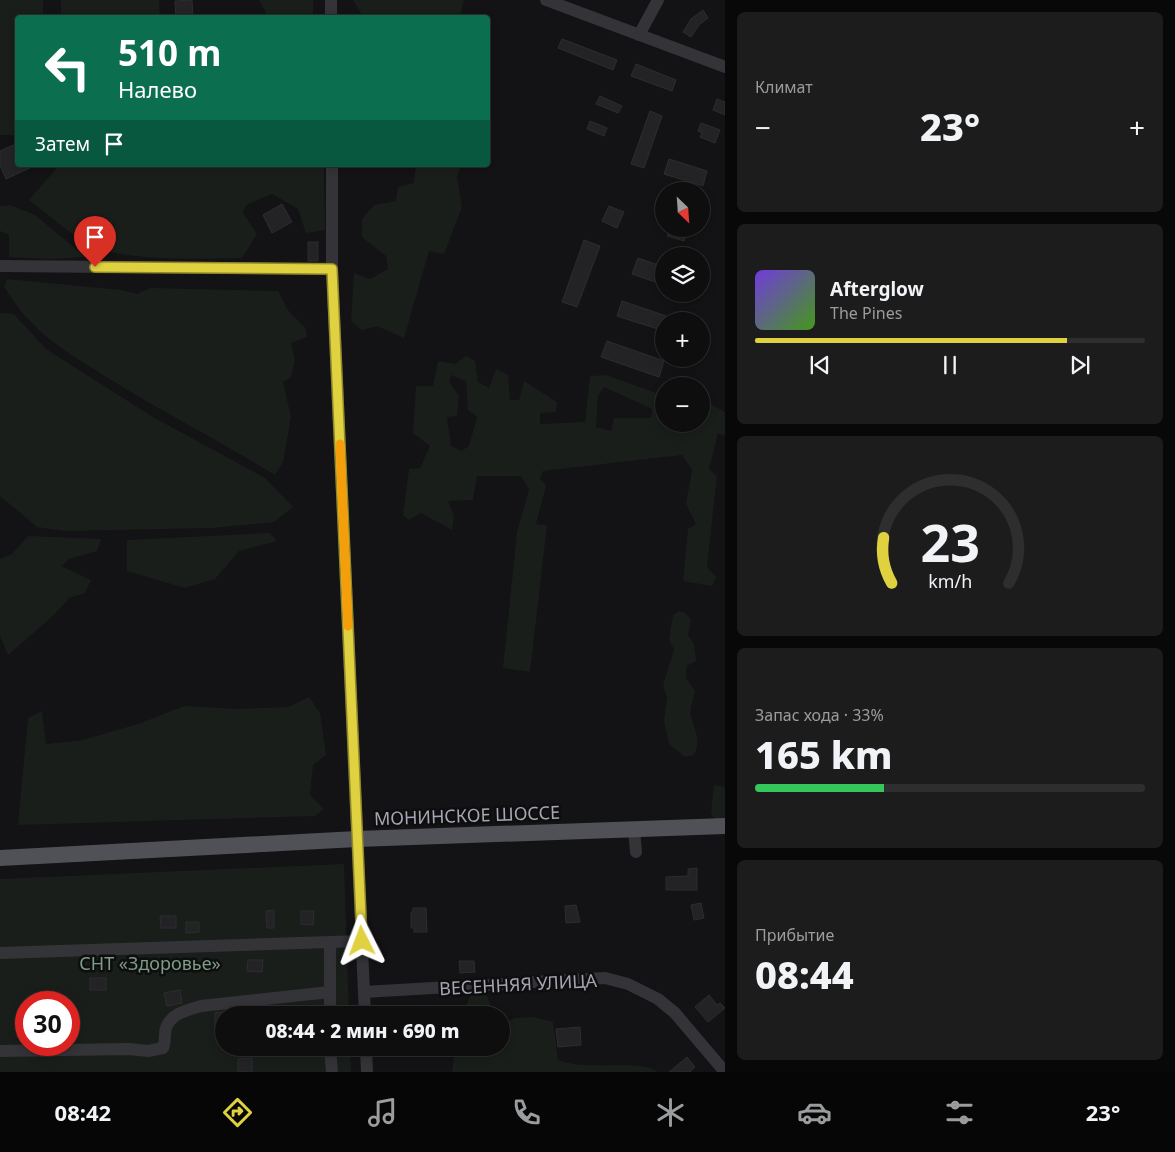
<!DOCTYPE html>
<html lang="ru">
<head>
<meta charset="utf-8">
<style>
  body { margin:0; font-family:"Noto Sans",sans-serif; background:#1c1c1d; color:#f1f3f6; height:100vh; display:flex; flex-direction:column; font-size:19px; white-space:nowrap }
  * { box-sizing:border-box; margin:0 }
  p { font-size:16px; color:#9b9c9e }
  .icon { flex:none; width:28px; height:28px; fill:none; stroke:currentColor; stroke-width:2; stroke-linecap:round; stroke-linejoin:round }
  .map { position:relative; flex:1; overflow:hidden }
  .details { display:flex; flex-direction:column; gap:12px; padding:12px; background:#080808; width:450px }
  .details>* { flex:none }
  .guide { position:absolute; left:15px; top:15px; width:475px; height:152px; border-radius:5px; box-shadow:0 2px 8px #0003,0 0 0 1px #2e2e2f; background:#0b6e4f; color:#fff; overflow:hidden }
  .needle { width:32px; rotate:155deg }
  .controls { position:absolute; left:655px; top:182px; display:grid; gap:10px }
  .controls a { display:grid; place-items:center; width:55px; height:55px; border-radius:50%; background:#0e0e0f; box-shadow:0 2px 8px #0003,0 0 0 1px #2e2e2f; font-size:25px }
  .speed { position:absolute; left:15px; top:991px; display:flex; gap:10px; font-size:25px; font-weight:700; text-align:center }
  .speed>* { display:grid; place-content:center; width:65px; height:65px; border-radius:50%; background:#0e0e0f; box-shadow:0 2px 8px #0003,0 0 0 1px #2e2e2f; line-height:1 }
  .speed .limit { border:8px solid #d22; background:#fff; color:#111 }
  .pin { position:absolute; display:grid; place-items:center; width:42px; height:42px; color:#fff; margin:-51px -21px; border-radius:50% 50% 50% 0; rotate:-45deg; box-shadow:0 0 5px #0007 }
  .pin .icon { rotate:45deg }
  .me { position:absolute; width:55px; margin:-28px; rotate:357deg; stroke-linejoin:round; filter:drop-shadow(0 0 4px #0008) }
  .turn { display:flex; align-items:center; gap:18px; height:105px; padding:0 20px; font-size:22px }
  .turn .icon { width:65px; height:65px; stroke-width:2.5 }
  .turn b { display:block; font-size:35px; line-height:42px }
  .then { display:flex; align-items:center; height:48px; padding:0 20px; background:#0003; gap:10px; font-size:19px }
  .big { font-size:38px; font-weight:800; line-height:1.1 }
  .details .widget { flex:1; display:flex; flex-direction:column; justify-content:center; gap:8px; min-width:0; padding:0 18px; border-radius:8px; background:#1c1c1d }
  .details .dial { align-items:center; gap:0 }
  .dial svg { height:130px; overflow:visible; fill:none; stroke:#2e2e2f; stroke-width:7; stroke-linecap:round; text-anchor:middle }
  .dial text { fill:#f1f3f6; stroke:none }
  .song { display:flex; align-items:center; gap:15px }
  .cover { width:60px; height:60px; border-radius:8px; background:linear-gradient(135deg,hsl(260 70% 55%),hsl(100 70% 35%)) }
  .played { height:5px; border-radius:2px; background:linear-gradient(90deg,#dfd13f 80%,#2e2e2f 80%) }
  .keys { display:flex; justify-content:space-around; direction:ltr }
  .heat { display:flex; justify-content:space-between; align-items:center; font-size:28px; direction:ltr }
  .charge { height:8px; border-radius:4px; background:linear-gradient(90deg,#34c759 33%,#2e2e2f 0) }
  .trip { position:absolute; left:215px; top:1006px; width:295px; height:50px; border-radius:25px; background:#0e0e0f; box-shadow:0 2px 8px #0003,0 0 0 1px #2e2e2f; font-weight:800; line-height:50px; text-align:center }
  .menu { display:flex; height:80px; justify-content:space-around; align-items:center; background:#060606; color:#9b9c9e }
  .menu .icon { width:35px; height:35px }
  .menu .on { color:#dfd13f }
  .menu b { font-size:22px; color:#f1f3f6 }
  main { display:flex; flex:1; min-height:0 }
  .map>svg:first-child { display:block }
</style>
</head>
<body>
<main>
<div class="map">
<svg width="725" height="1072" viewBox="0 0 725 1072">
  <rect width="100%" height="100%" fill="#131214"/>
  <!-- green -->
  <g fill="#191e1b" fill-rule="evenodd">
    <path d="M0,0H43V17L18,18L17,135H0Z"/>
    <path d="M61,0H159L160,17H61Z"/>
    <path d="M257,0H313V17H268L260,1Z"/>
    <path d="M353,0H464L460,17L364,18Z"/>
    <path d="M59,165H324L325,230L306,233L298,209L272,194L246,205L243,213L257,234L242,258C204,259 120,262 88,244C68,233 49,215 29,200Z"/>
    <path d="M416,165H461L457,177L462,207L444,254L429,251L404,338L377,326L362,330L351,321L354,273L370,279L388,269L386,256L362,237V219L374,205L396,201L398,187L414,183Z"/>
    <path d="M10,205L35,215L86,257L49,259L9,257V235L0,231V206Z"/>
    <path d="M7,279L122,290L137,294L150,288L278,291L287,309L306,329L307,337L291,343L295,360L291,377L283,382L291,417L283,462L275,475C220,441 162,412 108,378C64,350 31,333 4,286Z"/>
    <path d="M0,313L14,314L46,349L153,417L265,478L293,507L274,522L212,528L65,531L37,527L0,496Z"/>
    <path d="M466,356L475,361L478,382L489,388L496,369L508,375L510,400H519L524,381L557,402L556,412L540,413V424L585,422L590,376L606,375L659,394L664,389V424H701V399L725,412V436L718,433L709,469L717,476L707,567L716,577L712,586L683,581L688,529L696,524L686,504L692,470L682,455L543,471L540,478L546,486L536,524L547,525L530,672L503,668L517,532L529,490L521,476H477L473,500L448,501L454,516L452,530L421,513L409,520L403,515L409,469L420,468L430,446L413,433L416,386H433L438,361L455,364ZM451,375L466,381L468,410L477,417L469,446L461,451L451,446L447,417L457,416L459,396L449,382ZM604,387L652,409L651,418H614L611,431L596,427L598,396Z"/>
    <path d="M270,533L277,541L239,551L215,579L185,588L127,571V540Z"/>
    <path d="M28,536L101,539L97,551L69,559L61,566L91,580L85,593L69,598L55,614L8,655L0,636V559L12,554Z"/>
    <path d="M679,611L685,613L691,619L688,635L694,644L696,661L687,666L686,678L695,691C694,698 689,709 691,716C694,730 702,739 694,755L685,757L669,744L664,720L667,697L663,685L674,650L669,639L673,615Z"/>
    <path d="M309,697L320,713L326,755L313,765L310,795L324,809L315,816L18,825L28,718L42,711L46,744L83,740L141,723L184,706L236,709L289,707Z"/>
    <path d="M714,785L725,787V818L715,819L711,813Z"/>
    <path d="M344,864L349,1015H224V1048H350L351,1072H0V879ZM26,1002H69V1045H26Z"/>
    <path d="M477,994H486L495,1015H462L470,996Z"/>
    <path d="M534,1017L553,1022L558,1060C589,1072 640,1058 658,1072H452L455,1048H501V1021L504,1023L515,1018Z"/>
  </g>
  <!-- building -->
  <g fill="#232325" stroke="#2d2d30">
    <path d="M192,0L193,18H176L175,1Z"/>
    <path d="M703,10L708,18L699,25L691,37L683,32L691,19Z"/>
    <path d="M562,39L617,60L613,70L558,48Z"/>
    <path d="M636,64L676,80L672,91L631,76Z"/>
    <path d="M600,96L622,106L618,113L596,104Z"/>
    <path d="M717,99L725,102V115L713,110Z"/>
    <path d="M650,111L662,116L644,168L631,164Z"/>
    <path d="M590,121L607,128L604,136L587,129Z"/>
    <path d="M701,123L720,130L715,143L700,137L702,133L698,131Z"/>
    <path d="M18,143V165H36L6,179L0,165V151Z"/>
    <path d="M669,159L707,171L703,186L664,174Z"/>
    <path d="M282,204L292,222L272,233L263,215Z"/>
    <path d="M609,206L624,212L617,228L602,221Z"/>
    <path d="M670,229H688L684,241L667,236Z"/>
    <path d="M584,240L600,246L577,307L562,302Z"/>
    <rect x="308" y="242" width="10" height="19"/>
    <path d="M638,258L664,267V285L632,274Z"/>
    <path d="M622,301L678,320L677,321H664V331L617,316Z"/>
    <path d="M607,341L664,361L659,377L601,357Z"/>
    <path d="M697,868V890H666V877L688,876V869Z"/>
    <path d="M701,903L704,918L694,920L691,905Z"/>
    <path d="M576,905L580,922L566,923L565,906Z"/>
    <path d="M413,908H426L427,932H414V928H411V912H413Z"/>
    <path d="M274,910V928H267L266,911Z"/>
    <path d="M301,911H314L313,925L301,924Z"/>
    <path d="M160,916H176V928H161Z"/>
    <path d="M186,922H199V932L186,933Z"/>
    <path d="M248,960H263L262,972L247,971Z"/>
    <path d="M459,961H474L475,972L460,973Z"/>
    <rect x="90" y="978" width="16" height="12"/>
    <path d="M180,990L182,1003L167,1006L164,993Z"/>
    <path d="M709,995L717,1005L720,1003L725,1008L708,1022L695,1007Z"/>
    <path d="M224,1012V1028H215V1013Z"/>
    <path d="M580,1027L581,1045L558,1047L556,1029Z"/>
    <path d="M687,1057L695,1067L690,1072H669Z"/>
    <path d="M252,1058V1072H238V1059Z"/>
  </g>
  <g fill="none" stroke-linecap="round" stroke-linejoin="round">
    <!-- minor -->
    <g stroke="#343438" stroke-width="12">
      <path d="M331,0V18"/>
      <path d="M546,0L725,67"/>
      <path d="M639,35L658,0"/>
      <path d="M332,165V269L365,1015"/>
      <path d="M0,266L332,269"/>
      <path d="M634,829L636,852"/>
      <path d="M0,953L362,941"/>
      <path d="M364,992L568,980L605,978L628,984L658,999L675,1013L725,1072"/>
      <path d="M330,1015V943"/>
      <path d="M330,1048L332,1072"/>
      <path d="M366,1048L367,1072"/>
      <path d="M0,1051L129,1049L148,1051L163,1048C166,1041 164,1035 166,1028C171,1013 188,1010 201,1006L330,992"/>
    </g>
    <!-- major -->
    <path stroke="#505057" stroke-width="16" d="M0,858L357,839L725,826"/>
  </g>
  <g fill="none" stroke-linecap="round" stroke-linejoin="round">
    <!-- route casing -->
    <g stroke="#918829" stroke-width="12">
      <path id="route" d="M95,267L332,269L362,941"/>
    </g>
    <!-- route -->
    <use href="#route" stroke="#dfd13f" stroke-width="9"/>
    <!-- slow -->
    <path stroke="#f59e0b" stroke-width="9" d="M340,444L348,626"/>
  </g>
  <g text-anchor="middle" dominant-baseline="central" stroke-width="5" stroke-linejoin="round" paint-order="stroke">
    <!-- street labels -->
    <g font-size="18" fill="#a5a6b3" stroke="#0e0e0f">
      <text transform="translate(467 815) rotate(-2)">МОНИНСКОЕ ШОССЕ</text>
      <text transform="translate(518 984) rotate(-3)">ВЕСЕННЯЯ УЛИЦА</text>
    </g>
    <!-- park labels -->
    <g font-size="18" fill="#7e9c87" stroke="#0e0e0f">
      <text x="150" y="963">СНТ «Здоровье»</text>
    </g>
  </g>
</svg>
<div class="controls">
<a><svg class="needle" viewBox="-14 -14 28 28"><path d="M0-13l5 13h-10z" fill="#e53935"/><path d="M0 13l5-13h-10z" fill="#9b9c9e"/></svg></a>
<a><svg class="icon" aria-label="layers" viewBox="0 0 24 24"><path d="M12 4l9 5-9 5-9-5zM3 14l9 5 9-5"/></svg></a>
<a>+</a>
<a>−</a>
</div>
<div class="speed"><div class="limit">30</div></div>
<div class="pin" style="left:95px;top:267px;background:#d93025"><svg class="icon" aria-label="arrive" viewBox="0 0 24 24"><path d="M6 21V4h12l-3 4 3 4H6"/></svg></div>
<svg class="me" style="left:362px;top:941px" viewBox="-20 -20 40 40"><path d="M0-17L14 15 0 8-14 15z" fill="#dfd13f" stroke="#fff" stroke-width="4"/></svg>
<div class="trip">08:44 · 2 мин · 690 m</div>
<div class="guide">
<div class="turn"><svg class="icon" aria-label="left" viewBox="0 0 24 24"><path d="M17 20v-9H6M10 6l-5 5 5 5"/></svg><div><b>510 m</b>Налево</div></div>
<div class="then">Затем<svg class="icon" aria-label="arrive" viewBox="0 0 24 24"><path d="M6 21V4h12l-3 4 3 4H6"/></svg></div>
</div>
</div>
<section class="details">
<div class="widget"><p>Климат</p>
<div class="heat"><a>−</a><b class="big">23°</b><a>+</a></div>
</div>
<div class="widget">
<div class="song"><i class="cover"></i><div><b>Afterglow</b><p>The Pines</p></div></div>
<div class="played"></div>
<div class="keys"><svg class="icon" aria-label="previous" viewBox="0 0 24 24"><path d="M18 5L8 12l10 7zM5 5v14"/></svg><svg class="icon" aria-label="pause" viewBox="0 0 24 24"><path d="M8 5v14M16 5v14"/></svg><svg class="icon" aria-label="next" viewBox="0 0 24 24"><path d="M6 5l10 7-10 7zM19 5v14"/></svg></div>
</div>
<div class="widget dial"><svg viewBox="0 0 100 80">
<path d="M14 69A42 42 0 1 1 86 69"/>
<path d="M14 69A42 42 0 0 1 9 41" stroke="#dfd13f"/>
<text x="50" y="56" font-size="32" font-weight="700">23</text>
<text x="50" y="72" font-size="11">km/h</text>
</svg></div>
<div class="widget"><p>Запас хода · 33%</p><b class="big">165 km</b><div class="charge"></div></div>
<div class="widget"><p>Прибытие</p><b class="big">08:44</b></div>
</section>
</main>
<nav class="menu">
<b>08:42</b>
<svg class="icon on" aria-label="directions" viewBox="0 0 24 24"><path d="M12 3l9 9-9 9-9-9zM9 14v-3h6M13 9l2 2-2 2"/></svg>
<svg class="icon" aria-label="music" viewBox="0 0 24 24"><path d="M9 18V5l10-2v13"/><circle cx="6" cy="18" r="3"/><circle cx="16" cy="16" r="3"/></svg>
<svg class="icon" aria-label="phone" viewBox="0 0 24 24"><path d="M5 4h4l2 5-3 2q2 4 5 5l2-3 5 2v4C11 20 4 13 5 4z"/></svg>
<svg class="icon" aria-label="climate" viewBox="0 0 24 24"><path d="M12 3v18M4 7l16 10M4 17L20 7"/></svg>
<svg class="icon" aria-label="car" viewBox="0 0 24 24"><path d="M5 17H2v-5l4-1 3-4h7l3 4 3 1v5h-3M9 17h6M6 11h13"/><circle cx="7" cy="17" r="2"/><circle cx="17" cy="17" r="2"/></svg>
<svg class="icon" aria-label="filters" viewBox="0 0 24 24"><path d="M4 7h16M4 17h16"/><circle cx="9" cy="7" r="2"/><circle cx="15" cy="17" r="2"/></svg>
<b>23°</b>
</nav>
</body>
</html>
